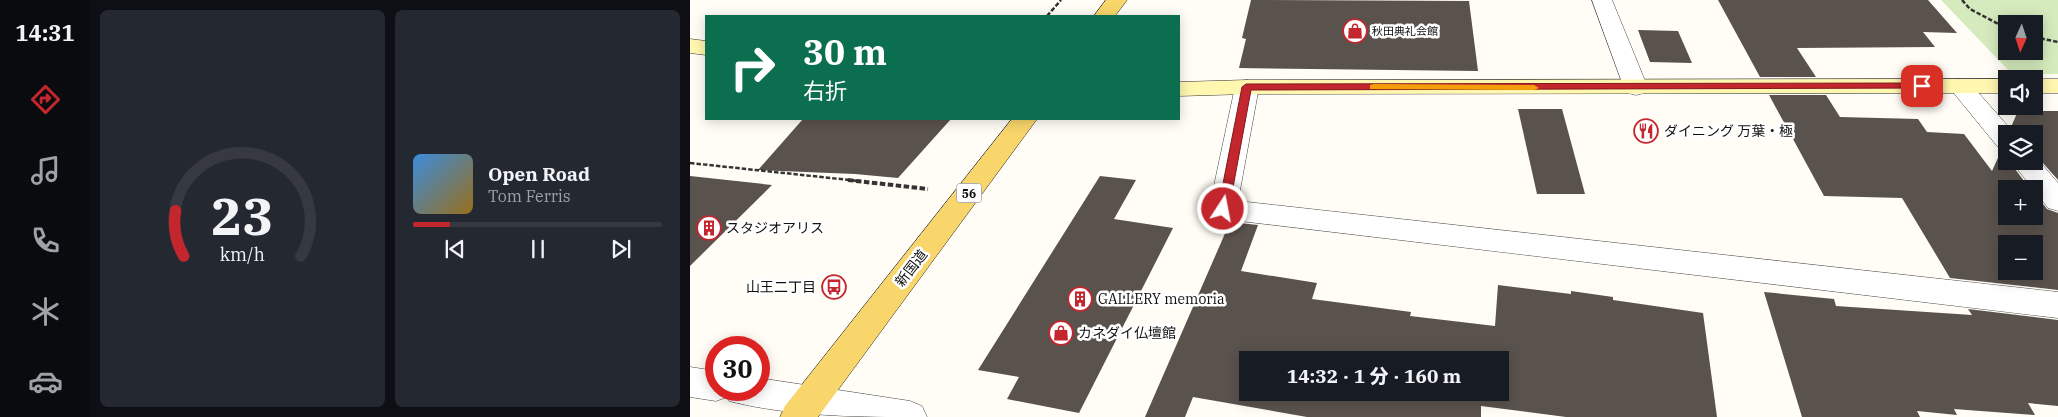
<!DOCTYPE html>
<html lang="ja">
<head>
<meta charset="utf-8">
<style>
  body { margin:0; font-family:"IBM Plex Serif","Noto Sans JP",serif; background:#242831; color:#f1f3f6; height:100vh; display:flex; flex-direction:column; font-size:19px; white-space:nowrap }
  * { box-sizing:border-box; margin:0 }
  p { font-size:16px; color:#9ea1a6 }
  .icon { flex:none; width:28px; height:28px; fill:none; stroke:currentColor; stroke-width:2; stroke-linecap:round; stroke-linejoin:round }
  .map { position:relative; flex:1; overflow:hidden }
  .sheet { display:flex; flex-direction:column; gap:10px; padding:10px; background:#0d0f14; width:600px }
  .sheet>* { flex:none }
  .banner { position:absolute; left:15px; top:15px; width:475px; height:105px; border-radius:0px; box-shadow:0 2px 12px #0003; background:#0b6e4f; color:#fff; overflow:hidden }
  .needle { width:32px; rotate:183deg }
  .controls { position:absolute; left:1308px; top:15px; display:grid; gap:10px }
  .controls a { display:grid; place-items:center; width:45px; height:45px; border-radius:0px; background:#171b24; box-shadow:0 2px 12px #0003; font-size:25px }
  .speed { position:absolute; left:15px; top:336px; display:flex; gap:10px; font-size:25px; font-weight:700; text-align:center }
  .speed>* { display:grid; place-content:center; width:65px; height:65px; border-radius:50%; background:#171b24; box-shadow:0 2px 12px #0003; line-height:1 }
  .speed .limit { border:8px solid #d22; background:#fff; color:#111 }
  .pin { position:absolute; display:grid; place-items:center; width:42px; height:42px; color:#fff; margin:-21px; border-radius:10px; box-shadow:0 2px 8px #0006 }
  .me { position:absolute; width:55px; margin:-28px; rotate:11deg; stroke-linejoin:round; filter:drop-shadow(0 0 4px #0008) }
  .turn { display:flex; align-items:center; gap:18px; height:105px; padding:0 15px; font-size:22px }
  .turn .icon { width:65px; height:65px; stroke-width:2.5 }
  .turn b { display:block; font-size:35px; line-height:42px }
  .sheet .tile { flex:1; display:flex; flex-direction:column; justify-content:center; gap:8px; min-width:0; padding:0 18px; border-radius:8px; background:#242831 }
  .sheet .dial { align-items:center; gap:0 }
  .dial svg { height:130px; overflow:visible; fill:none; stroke:#363941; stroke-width:7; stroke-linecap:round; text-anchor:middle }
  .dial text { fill:#f1f3f6; stroke:none }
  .song { display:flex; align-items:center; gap:15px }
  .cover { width:60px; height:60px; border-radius:8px; background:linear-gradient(135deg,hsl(210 70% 55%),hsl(40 70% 35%)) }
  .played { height:5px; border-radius:2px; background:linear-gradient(90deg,#c4262e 15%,#363941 15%) }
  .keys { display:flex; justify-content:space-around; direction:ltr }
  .sheet .tiles { flex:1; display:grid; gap:10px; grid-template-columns:repeat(2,1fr) }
  .trip { position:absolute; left:549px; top:351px; width:270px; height:50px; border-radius:0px; background:#171b24; box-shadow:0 2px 12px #0003; font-weight:800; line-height:50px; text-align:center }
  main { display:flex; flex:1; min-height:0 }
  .menu { display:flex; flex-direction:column; width:90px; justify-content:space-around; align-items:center; background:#090b0e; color:#9ea1a6 }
  .menu .icon { width:35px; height:35px }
  .menu .current { color:#c4262e }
  .menu b { font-size:22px; color:#f1f3f6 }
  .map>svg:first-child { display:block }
</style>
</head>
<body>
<main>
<nav class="menu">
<b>14:31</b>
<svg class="icon current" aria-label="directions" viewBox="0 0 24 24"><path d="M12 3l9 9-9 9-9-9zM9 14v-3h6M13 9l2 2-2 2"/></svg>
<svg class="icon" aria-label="music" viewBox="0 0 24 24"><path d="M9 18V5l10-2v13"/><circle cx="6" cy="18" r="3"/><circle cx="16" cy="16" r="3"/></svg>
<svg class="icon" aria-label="phone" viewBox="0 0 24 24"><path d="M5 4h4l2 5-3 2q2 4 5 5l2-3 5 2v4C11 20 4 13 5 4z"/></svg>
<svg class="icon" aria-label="climate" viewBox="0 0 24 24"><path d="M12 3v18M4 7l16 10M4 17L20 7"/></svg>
<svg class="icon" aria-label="car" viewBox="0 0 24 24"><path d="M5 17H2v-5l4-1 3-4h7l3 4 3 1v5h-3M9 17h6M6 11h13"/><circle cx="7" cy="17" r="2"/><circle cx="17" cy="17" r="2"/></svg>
</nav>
<section class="sheet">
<div class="tiles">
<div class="tile dial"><svg viewBox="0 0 100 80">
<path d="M14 69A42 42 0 1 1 86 69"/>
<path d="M14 69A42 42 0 0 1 9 41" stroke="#c4262e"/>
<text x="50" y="56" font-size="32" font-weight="700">23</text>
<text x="50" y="72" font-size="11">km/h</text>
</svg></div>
<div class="tile">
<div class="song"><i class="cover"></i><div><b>Open Road</b><p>Tom Ferris</p></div></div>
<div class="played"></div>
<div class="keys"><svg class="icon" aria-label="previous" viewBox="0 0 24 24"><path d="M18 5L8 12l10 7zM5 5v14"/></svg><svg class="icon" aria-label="pause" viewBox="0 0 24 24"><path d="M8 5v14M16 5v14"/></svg><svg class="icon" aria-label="next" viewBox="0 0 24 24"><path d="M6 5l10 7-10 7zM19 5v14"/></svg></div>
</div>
</div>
</section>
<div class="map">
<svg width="1368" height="417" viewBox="0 0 1368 417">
  <rect width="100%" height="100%" fill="#fffdf5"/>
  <!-- green -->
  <path fill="#d5ebbd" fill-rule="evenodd" d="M1251,0H1368V74H1322ZM1316,24H1344V51H1316Z"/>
  <!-- building -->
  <g fill="#5a524d" fill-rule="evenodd">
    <path d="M561,0L779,1L788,71L549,68L556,39L552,38Z"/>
    <path d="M1028,0H1238L1267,33L1233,32L1245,47L1107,48L1126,77H1070Z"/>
    <path d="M948,30L988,31L1002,63L960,62Z"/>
    <path d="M1079,95H1136L1150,117L1228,119L1237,132L1274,134L1302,171L1312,149L1316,150V161H1319L1340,189H1316V216H1344V193L1357,209L1368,213V290L1260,278L1212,198L1134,196ZM1316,244H1344V271H1316Z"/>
    <path d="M828,109H872L895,194H847Z"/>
    <path d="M1328,111H1368V180L1344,153V134H1327L1321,127Z"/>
    <path d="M113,119H261L208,178L165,174L68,170Z"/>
    <path d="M0,176L82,185L0,266Z"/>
    <path d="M410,176L446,180L424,219L483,228L389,413L317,399L329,377L288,370Z"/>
    <path d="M540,222L568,225L551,271L627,283L622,299L721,312L720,316L805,326L808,285L881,294V291L923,297V300L1013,313L1027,417H876L791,406V417H617L503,397L495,417H455ZM558,360H810V392H558Z"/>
    <path d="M1074,292L1144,299L1146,306L1282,315L1278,309L1368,320V406L1338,403L1345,415L1264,409L1267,415L1227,411L1230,417H1112Z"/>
  </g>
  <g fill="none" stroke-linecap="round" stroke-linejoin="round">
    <!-- street casing -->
    <g stroke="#444" stroke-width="1">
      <g id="street">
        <path d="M902,0H922L958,88L954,93L946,95L938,93L934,88Z"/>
        <path d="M1270,79L1278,81L1325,134H1316V148L1307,146L1258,86L1262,81Z"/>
        <path d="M557,80L565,82L569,87L548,201L1368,292V318L533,219L523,216L519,209L545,87L549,82Z"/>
        <path d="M1344,155L1368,183V211L1358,208L1321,161H1344Z"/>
        <path d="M0,367L26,371V390H69V378L220,401L232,406L237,417C172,417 101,417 39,401L37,397L26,401L0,397Z"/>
      </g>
    </g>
    <!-- secondary casing -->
    <g stroke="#333" stroke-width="1">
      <g id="secondary">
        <path d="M0,39L16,41V55L0,53Z"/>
        <path d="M1316,79V93L557,94L489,96V82L557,80Z"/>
        <rect x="1344" y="79" width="24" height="14"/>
      </g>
    </g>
    <!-- primary casing -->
    <g stroke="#222" stroke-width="1">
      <g id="primary">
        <path d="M416,0H437L425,16H404Z"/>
        <path d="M322,119H347L128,417H90L95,406Z"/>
      </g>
    </g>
    <!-- path-far1 -->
    <g stroke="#333" stroke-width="2.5" stroke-dasharray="4.5 2" stroke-linecap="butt">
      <path d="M1272,0L1280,9L1316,28"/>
      <path d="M357,16L371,0"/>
      <path d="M1344,37L1368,42"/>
      <path d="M0,163L169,181"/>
    </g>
    <!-- path -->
    <path stroke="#333" stroke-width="4" stroke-dasharray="5.5 2.5" stroke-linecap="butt" d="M158,180L238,189"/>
    <!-- street -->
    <use href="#street" fill="#fff" fill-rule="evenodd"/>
    <!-- secondary -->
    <use href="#secondary" fill="#fff6b0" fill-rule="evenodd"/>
    <!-- primary -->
    <use href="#primary" fill="#f9d66b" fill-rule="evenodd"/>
  </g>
  <!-- route -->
  <path fill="#c4262e" stroke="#7f191e" d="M1232,83L1236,84V88L561,90L539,209L533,213L528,209L552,87L556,84Z"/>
  <!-- slow -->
  <path fill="#f59e0b" d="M684,84L844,85L849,88L844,90L680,89V85Z"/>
  <!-- icons -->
  <defs>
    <g id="shop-ring" transform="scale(1.25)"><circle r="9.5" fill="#fff" stroke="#c4262e" stroke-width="1.5"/><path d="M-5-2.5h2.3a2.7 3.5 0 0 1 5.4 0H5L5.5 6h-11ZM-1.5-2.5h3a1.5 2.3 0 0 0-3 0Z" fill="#c4262e"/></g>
    <g id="restaurant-ring" transform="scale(1.25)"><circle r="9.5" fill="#fff" stroke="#c4262e" stroke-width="1.5"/><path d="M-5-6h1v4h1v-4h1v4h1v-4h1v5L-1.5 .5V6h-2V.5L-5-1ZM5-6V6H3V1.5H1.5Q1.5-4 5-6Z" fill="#c4262e"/></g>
    <g id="building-ring" transform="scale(1.25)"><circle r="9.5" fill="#fff" stroke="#c4262e" stroke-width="1.5"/><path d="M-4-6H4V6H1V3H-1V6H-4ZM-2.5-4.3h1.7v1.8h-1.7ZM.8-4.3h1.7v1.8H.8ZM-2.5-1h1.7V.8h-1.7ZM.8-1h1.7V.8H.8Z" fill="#c4262e"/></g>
    <g id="bus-ring" transform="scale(1.25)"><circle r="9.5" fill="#fff" stroke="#c4262e" stroke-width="1.5"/><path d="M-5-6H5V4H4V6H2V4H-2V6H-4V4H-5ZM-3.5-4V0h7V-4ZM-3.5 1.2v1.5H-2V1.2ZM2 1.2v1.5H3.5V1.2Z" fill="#c4262e"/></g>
  </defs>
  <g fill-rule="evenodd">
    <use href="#shop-ring" x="665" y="31"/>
    <use href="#restaurant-ring" x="956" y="131"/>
    <use href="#building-ring" x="19" y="228"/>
    <use href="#bus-ring" x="144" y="287"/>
    <use href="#building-ring" x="390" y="299"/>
    <use href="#shop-ring" x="371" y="333"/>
  </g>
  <g text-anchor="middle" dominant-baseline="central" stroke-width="5" stroke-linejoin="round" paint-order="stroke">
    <!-- far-poi labels -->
    <g font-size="11" fill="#111" stroke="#fff" text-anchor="start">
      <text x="682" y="31">秋田典礼会館</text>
    </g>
    <!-- shield labels -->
    <rect fill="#fff" stroke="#585858" stroke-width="1" x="266.5" y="183.5" width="25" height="19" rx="4"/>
    <g font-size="12" font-weight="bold" fill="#111">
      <text x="279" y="193">56</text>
    </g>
    <!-- poi labels -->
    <g font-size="14" fill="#111" stroke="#fff" text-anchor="start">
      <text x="974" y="131">ダイニング 万葉・極</text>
      <text x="36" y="228">スタジオアリス</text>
      <text x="126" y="287" text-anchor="end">山王二丁目</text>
      <text x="408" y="299">GALLERY memoria</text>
      <text x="388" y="333">カネダイ仏壇館</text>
    </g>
    <!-- street labels -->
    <g font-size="14" fill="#111" stroke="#fff">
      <text transform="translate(221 268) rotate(-52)">新国道</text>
    </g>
  </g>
</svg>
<div class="controls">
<a><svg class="needle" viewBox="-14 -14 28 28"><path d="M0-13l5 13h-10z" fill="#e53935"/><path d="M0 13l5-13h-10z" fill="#9ea1a6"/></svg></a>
<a><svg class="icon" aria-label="sound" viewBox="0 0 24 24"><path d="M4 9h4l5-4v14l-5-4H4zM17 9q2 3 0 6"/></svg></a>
<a><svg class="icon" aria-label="layers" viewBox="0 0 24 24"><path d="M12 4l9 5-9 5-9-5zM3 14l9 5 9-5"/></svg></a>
<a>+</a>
<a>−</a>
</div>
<div class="speed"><div class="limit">30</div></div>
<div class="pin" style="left:1232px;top:86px;background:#d93025"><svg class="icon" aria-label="arrive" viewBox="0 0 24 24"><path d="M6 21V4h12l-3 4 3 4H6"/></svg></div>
<svg class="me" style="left:533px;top:209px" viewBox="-20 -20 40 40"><circle r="17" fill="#c4262e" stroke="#fff" stroke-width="3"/><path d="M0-11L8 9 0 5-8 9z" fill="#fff"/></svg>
<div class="trip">14:32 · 1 分 · 160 m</div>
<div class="banner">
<div class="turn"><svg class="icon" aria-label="right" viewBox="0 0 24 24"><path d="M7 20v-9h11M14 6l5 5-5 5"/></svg><div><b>30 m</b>右折</div></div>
</div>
</div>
</main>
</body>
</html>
